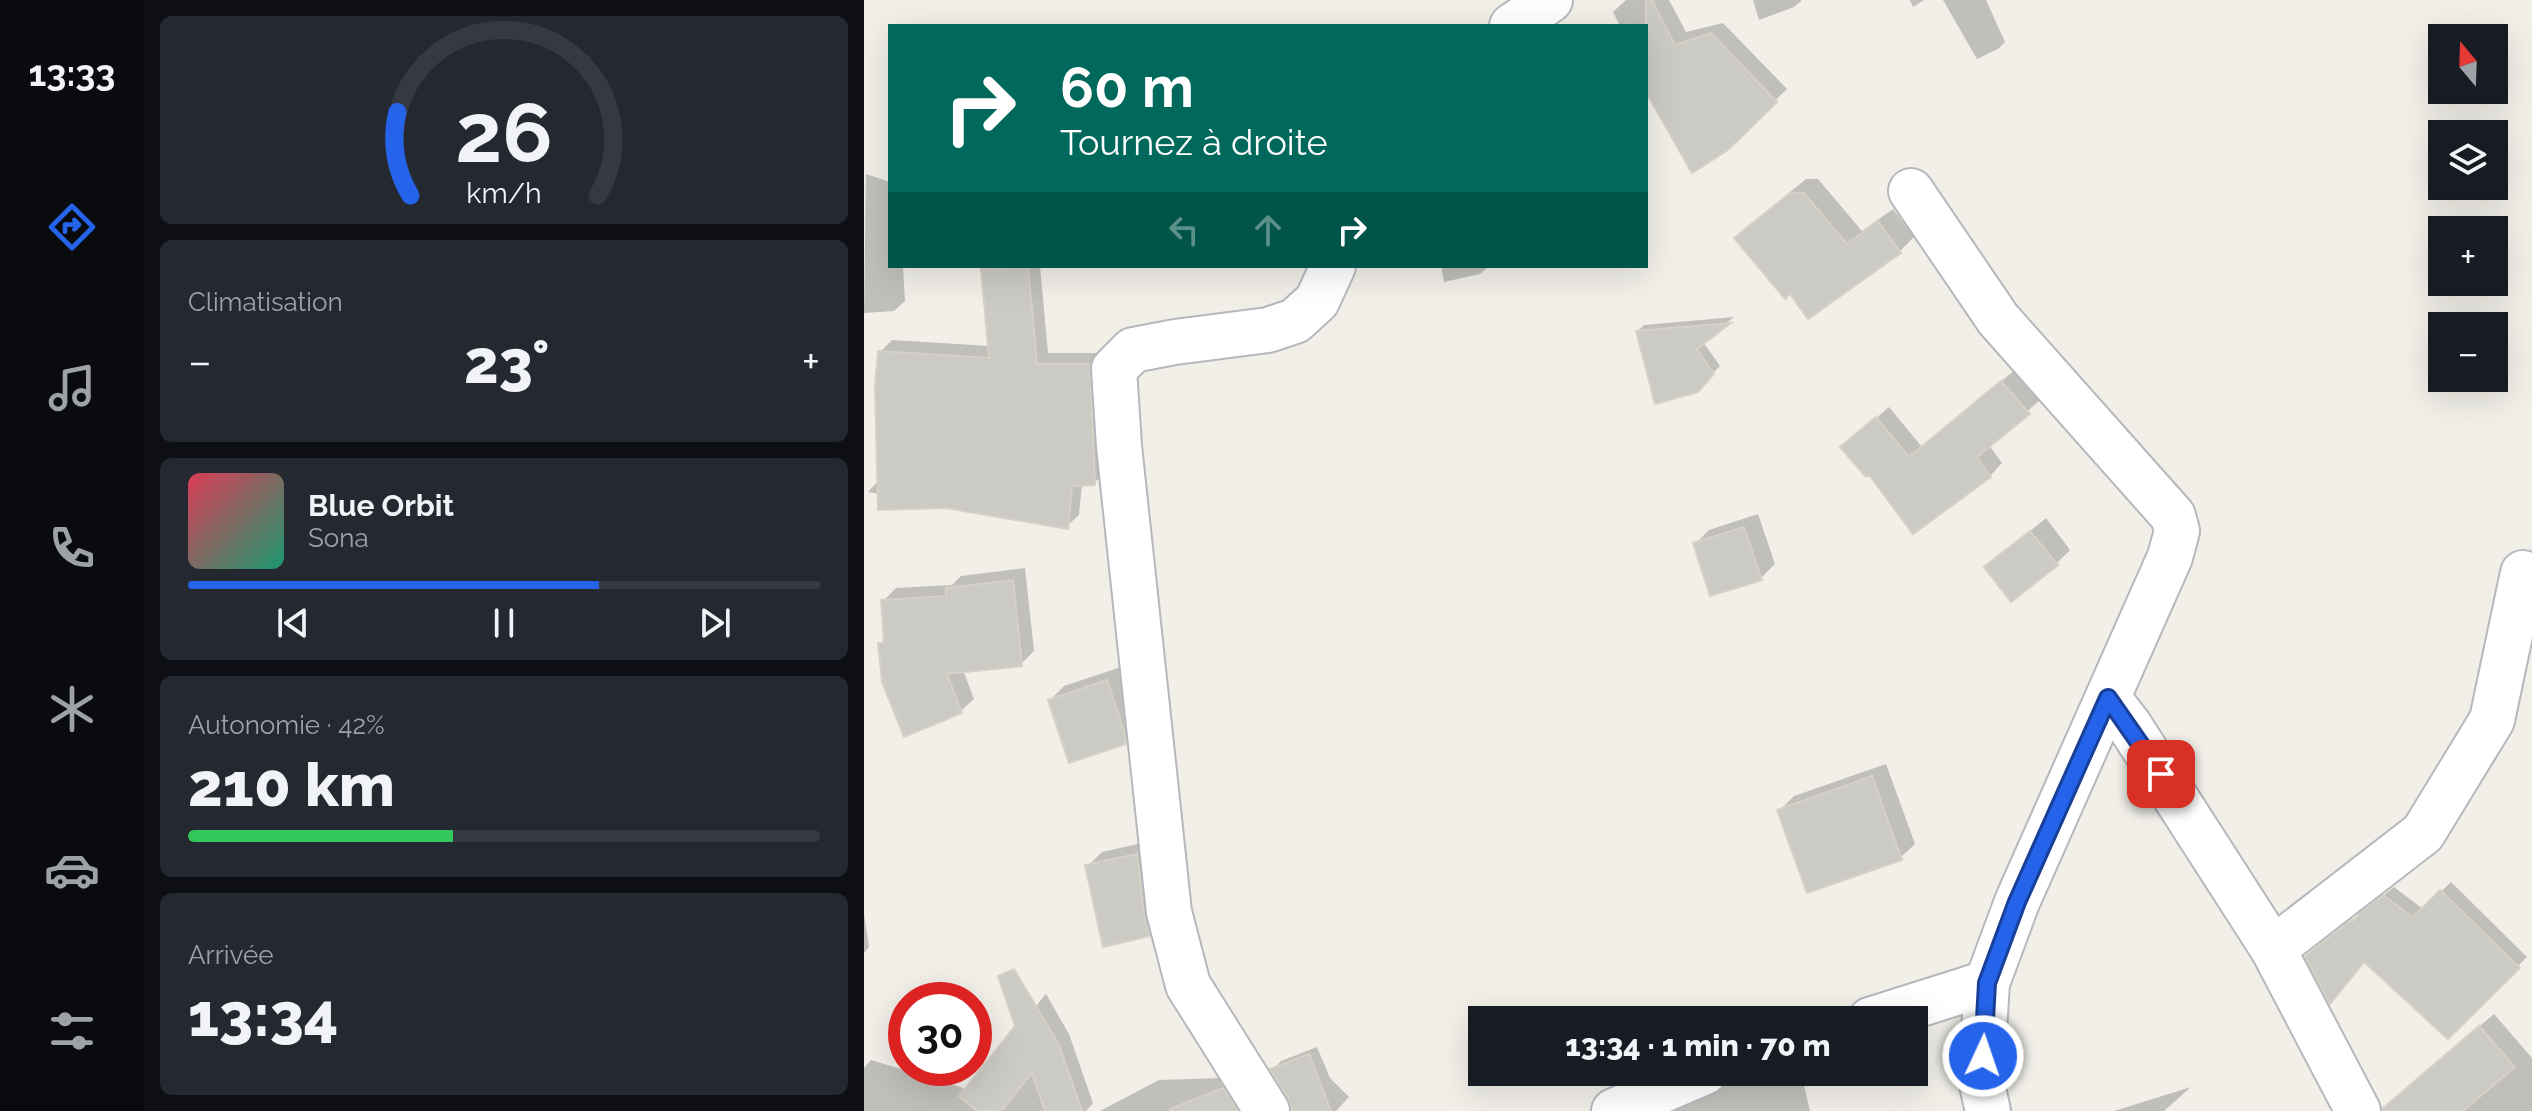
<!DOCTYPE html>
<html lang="fr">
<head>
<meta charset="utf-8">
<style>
  body { margin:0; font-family:Raleway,sans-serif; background:#242831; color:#f1f3f6; height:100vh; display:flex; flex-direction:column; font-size:30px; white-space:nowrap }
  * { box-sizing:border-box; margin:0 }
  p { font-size:26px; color:#9ea1a6 }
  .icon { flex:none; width:44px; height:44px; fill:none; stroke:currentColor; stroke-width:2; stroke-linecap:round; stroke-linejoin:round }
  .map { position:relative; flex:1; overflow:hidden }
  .drawer { display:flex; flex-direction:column; gap:16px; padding:16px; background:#0d0f14; width:720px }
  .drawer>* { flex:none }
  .hud { position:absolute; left:24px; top:24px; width:760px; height:244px; border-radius:0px; box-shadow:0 8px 32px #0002; background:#00695c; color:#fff; overflow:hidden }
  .needle { width:52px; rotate:341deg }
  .tools { position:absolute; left:1564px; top:24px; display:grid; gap:16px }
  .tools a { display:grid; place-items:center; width:80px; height:80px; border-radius:0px; background:#171b24; box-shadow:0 8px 32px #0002; font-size:40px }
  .speed { position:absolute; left:24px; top:982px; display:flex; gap:16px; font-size:40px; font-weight:700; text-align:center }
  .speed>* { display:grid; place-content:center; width:104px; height:104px; border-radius:50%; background:#171b24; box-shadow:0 8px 32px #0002; line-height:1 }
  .speed .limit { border:12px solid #d22; background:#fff; color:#111 }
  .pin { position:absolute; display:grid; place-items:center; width:68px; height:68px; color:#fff; margin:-34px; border-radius:16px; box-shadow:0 4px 12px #0006 }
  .me { position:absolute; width:88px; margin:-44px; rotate:3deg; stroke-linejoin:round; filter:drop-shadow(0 0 6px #0008) }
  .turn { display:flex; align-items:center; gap:28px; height:168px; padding:0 40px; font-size:36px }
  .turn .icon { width:104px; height:104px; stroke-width:2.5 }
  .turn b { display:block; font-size:56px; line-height:68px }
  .lanes { display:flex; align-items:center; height:76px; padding:0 40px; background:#0003; justify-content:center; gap:40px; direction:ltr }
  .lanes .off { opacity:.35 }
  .big { font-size:60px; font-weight:800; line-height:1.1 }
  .drawer .tile { flex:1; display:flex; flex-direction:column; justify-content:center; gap:12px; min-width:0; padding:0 28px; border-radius:12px; background:#242831 }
  .drawer .dial { align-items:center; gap:0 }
  .dial svg { height:208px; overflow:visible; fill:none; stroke:#363941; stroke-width:7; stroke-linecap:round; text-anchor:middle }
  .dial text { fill:#f1f3f6; stroke:none }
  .song { display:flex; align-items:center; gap:24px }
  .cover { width:96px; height:96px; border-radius:12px; background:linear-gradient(135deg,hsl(350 70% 55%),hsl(160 70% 35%)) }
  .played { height:8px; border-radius:4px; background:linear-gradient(90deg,#2563eb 65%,#363941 65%) }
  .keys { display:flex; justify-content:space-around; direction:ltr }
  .heat { display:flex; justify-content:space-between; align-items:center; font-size:44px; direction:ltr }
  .charge { height:12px; border-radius:6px; background:linear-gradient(90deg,#34c759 42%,#363941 0) }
  .trip { position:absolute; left:604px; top:1006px; width:460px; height:80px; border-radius:0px; background:#171b24; box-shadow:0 8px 32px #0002; font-weight:800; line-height:80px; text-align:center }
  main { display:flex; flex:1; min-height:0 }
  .tab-bar { display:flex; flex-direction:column; width:144px; justify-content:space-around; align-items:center; background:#090b0e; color:#9ea1a6 }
  .tab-bar .icon { width:56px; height:56px }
  .tab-bar .current { color:#2563eb }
  .tab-bar b { font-size:36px; color:#f1f3f6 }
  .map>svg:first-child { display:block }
</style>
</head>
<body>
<main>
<nav class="tab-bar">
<b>13:33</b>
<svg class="icon current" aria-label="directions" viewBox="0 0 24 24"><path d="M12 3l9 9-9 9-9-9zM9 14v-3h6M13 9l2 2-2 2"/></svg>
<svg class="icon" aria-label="music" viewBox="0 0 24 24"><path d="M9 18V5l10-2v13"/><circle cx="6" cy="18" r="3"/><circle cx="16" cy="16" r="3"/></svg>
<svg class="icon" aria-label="phone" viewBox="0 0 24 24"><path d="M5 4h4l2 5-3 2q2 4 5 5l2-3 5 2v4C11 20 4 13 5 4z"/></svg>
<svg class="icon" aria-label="climate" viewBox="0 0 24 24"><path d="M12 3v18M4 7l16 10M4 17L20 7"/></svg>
<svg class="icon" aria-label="car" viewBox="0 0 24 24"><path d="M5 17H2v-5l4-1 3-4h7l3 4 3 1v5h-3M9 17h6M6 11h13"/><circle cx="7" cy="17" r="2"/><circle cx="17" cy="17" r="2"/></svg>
<svg class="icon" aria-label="filters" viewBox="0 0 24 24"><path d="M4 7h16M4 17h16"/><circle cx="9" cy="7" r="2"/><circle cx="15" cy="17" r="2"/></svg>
</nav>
<section class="drawer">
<div class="tile dial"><svg viewBox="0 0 100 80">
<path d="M14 69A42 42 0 1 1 86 69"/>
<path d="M14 69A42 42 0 0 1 9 37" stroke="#2563eb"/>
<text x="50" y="56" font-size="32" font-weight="700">26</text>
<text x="50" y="72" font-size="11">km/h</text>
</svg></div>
<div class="tile"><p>Climatisation</p>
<div class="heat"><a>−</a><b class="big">23°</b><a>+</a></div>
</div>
<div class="tile">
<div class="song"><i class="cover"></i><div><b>Blue Orbit</b><p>Sona</p></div></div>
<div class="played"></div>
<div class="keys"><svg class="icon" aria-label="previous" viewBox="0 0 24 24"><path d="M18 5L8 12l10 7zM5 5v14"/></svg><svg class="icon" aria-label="pause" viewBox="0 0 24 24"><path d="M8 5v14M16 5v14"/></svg><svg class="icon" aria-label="next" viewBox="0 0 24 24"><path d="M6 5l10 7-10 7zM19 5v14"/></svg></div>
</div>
<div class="tile"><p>Autonomie · 42%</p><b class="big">210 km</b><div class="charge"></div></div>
<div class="tile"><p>Arrivée</p><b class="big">13:34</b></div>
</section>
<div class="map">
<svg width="1668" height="1111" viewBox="0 0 1668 1111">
  <rect width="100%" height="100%" fill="#f1efe8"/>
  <!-- shadow -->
  <g fill="#0003">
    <path d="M762,0H805L822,32L859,23L923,89L863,148L782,88V26H756L749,12Z"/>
    <path d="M889,0H937V1L930,7L895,20Z"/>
    <path d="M1046,0H1060L1049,7Z"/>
    <path d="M1079,0H1122L1141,42L1134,49L1113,59Z"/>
    <path d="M2,174L26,182V266H39L41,301L30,311L0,313Z"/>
    <path d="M942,179H954L998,231L1029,209L1050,237L1036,251L926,291L887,224Z"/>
    <path d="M122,266H176L184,353H237L242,472L230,483L218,484L215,515L203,526L4,492L15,480L16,352L28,340L126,346L119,269Z"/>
    <path d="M577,266H623V268L616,274L580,282Z"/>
    <path d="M870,317L839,342L856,366L833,390L774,331L780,325Z"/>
    <path d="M1151,370L1176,400L1125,445L1138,463L1126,476L1007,474L979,447L1025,407L1058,447Z"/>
    <path d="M894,514L911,564L897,578L831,544L845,530Z"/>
    <path d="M1182,518L1206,550L1192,564L1122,567Z"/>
    <path d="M161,568L170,651L157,664L99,670L110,699L97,711L16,644L22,638L19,601L32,588L88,585L97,576Z"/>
    <path d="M257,667L275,727L261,742L186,700L200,686Z"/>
    <path d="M1022,764L1051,844L1036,858L916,810L930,796Z"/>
    <path d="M287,841L299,920L284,935L224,866L238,852Z"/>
    <path d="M1587,882L1663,957L1584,1036L1501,960L1444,957L1456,945L1530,887L1559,909Z"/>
    <path d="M0,914L5,947L0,953Z"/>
    <path d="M182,994L205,1034L229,1103L222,1111H0V1068L7,1060L103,1089Z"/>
    <path d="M1630,1014L1668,1058V1111H1539L1543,1088Z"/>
    <path d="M453,1047L466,1078L485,1097L472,1111H430L426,1097L409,1069L417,1061Z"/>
    <path d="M915,1072H937L946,1111H801L868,1083Z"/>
    <path d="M355,1078L358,1085L368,1081L387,1111H236L295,1080Z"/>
    <path d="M1327,1087L1300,1111H1250Z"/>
  </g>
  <!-- building -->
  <g fill="#cccac5" stroke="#d6d1c6" stroke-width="2">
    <path d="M782,0H788L811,45L847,33L913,102L864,150L828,173L782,92Z"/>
    <path d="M926,193H940L983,244L1014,221L1037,253L944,319L926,294L921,299L870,238Z"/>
    <path d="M164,266L173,364H226L231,485L208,486L204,529L82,508L14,510L11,386L14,351L125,358L117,269Z"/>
    <path d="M867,323L833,349L850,374L834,392L791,404L772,331Z"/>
    <path d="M1137,381L1166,414L1113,457L1127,477L1049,534L1006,476H1001L976,447L1012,417L1045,457Z"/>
    <path d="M880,527L898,580L846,596L829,543Z"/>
    <path d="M1166,531L1194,565L1147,602L1120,567Z"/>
    <path d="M149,580L158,666L83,674L98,713L40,737L18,682L14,643H20L17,600L82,596V588Z"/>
    <path d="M243,680L260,731L262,744L205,763L184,700Z"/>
    <path d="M1008,776L1038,860L943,893L913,810Z"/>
    <path d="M273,854L280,915L286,936L239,947L221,865Z"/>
    <path d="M1576,890L1656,968L1584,1039L1500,962L1466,1004L1441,957L1444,954L1487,920L1489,922L1496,913L1519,895L1549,917Z"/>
    <path d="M150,969L195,1045L218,1111H181L168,1073L137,1111H113L95,1096L151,1026L134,976Z"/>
    <path d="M1615,1026L1651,1067L1599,1111H1519L1518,1109Z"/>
    <path d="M445,1054L467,1111H428L424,1098L406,1069Z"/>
    <path d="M359,1088L374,1111H307L306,1109Z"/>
  </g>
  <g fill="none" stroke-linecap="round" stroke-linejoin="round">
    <!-- minor casing -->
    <g stroke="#b5b8bc" stroke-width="48">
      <g id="minor">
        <path d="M648,26L686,0"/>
        <path d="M1047,191L1134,319L1309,516L1313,531L1306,557L1153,902L1123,983L1117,1080L1124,1111"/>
        <path d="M1244,698L1265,725L1409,949L1494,1111"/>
        <path d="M1409,949L1559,833L1628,720L1659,573"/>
        <path d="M1006,1020L1123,983"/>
        <path d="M403,1111L324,985L305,912L255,446L250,369L269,350L311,342L404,330L431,321L453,301L469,266"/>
        <path d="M750,1111L841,1072"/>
      </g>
    </g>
    <!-- minor -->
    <use href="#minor" stroke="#fff" stroke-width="44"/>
  </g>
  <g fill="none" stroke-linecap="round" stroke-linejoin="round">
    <!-- route casing -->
    <g stroke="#184099" stroke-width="20">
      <path id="route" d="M1119,1056L1123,983L1153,902L1244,698L1297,774"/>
    </g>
    <!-- route -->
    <use href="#route" stroke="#2563eb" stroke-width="14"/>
  </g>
</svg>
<div class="tools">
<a><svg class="needle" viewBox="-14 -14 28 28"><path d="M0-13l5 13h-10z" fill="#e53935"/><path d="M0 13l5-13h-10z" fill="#9ea1a6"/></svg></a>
<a><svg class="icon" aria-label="layers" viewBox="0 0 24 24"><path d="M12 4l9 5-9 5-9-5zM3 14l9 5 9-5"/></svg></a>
<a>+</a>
<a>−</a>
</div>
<div class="speed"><div class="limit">30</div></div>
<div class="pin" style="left:1297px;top:774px;background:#d93025"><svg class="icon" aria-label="arrive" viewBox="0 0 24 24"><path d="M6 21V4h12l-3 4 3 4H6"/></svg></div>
<svg class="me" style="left:1119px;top:1056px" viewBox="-20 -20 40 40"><circle r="17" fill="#2563eb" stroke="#fff" stroke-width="3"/><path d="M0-11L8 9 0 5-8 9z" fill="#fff"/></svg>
<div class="trip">13:34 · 1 min · 70 m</div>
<div class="hud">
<div class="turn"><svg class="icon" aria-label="right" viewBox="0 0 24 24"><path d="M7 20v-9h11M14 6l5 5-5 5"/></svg><div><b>60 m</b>Tournez à droite</div></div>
<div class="lanes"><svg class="icon off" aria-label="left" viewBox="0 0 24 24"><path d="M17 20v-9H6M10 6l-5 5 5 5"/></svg><svg class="icon off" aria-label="ahead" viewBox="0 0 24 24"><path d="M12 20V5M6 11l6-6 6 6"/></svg><svg class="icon" aria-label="right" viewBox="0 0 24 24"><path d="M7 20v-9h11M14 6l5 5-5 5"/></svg></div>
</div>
</div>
</main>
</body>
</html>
